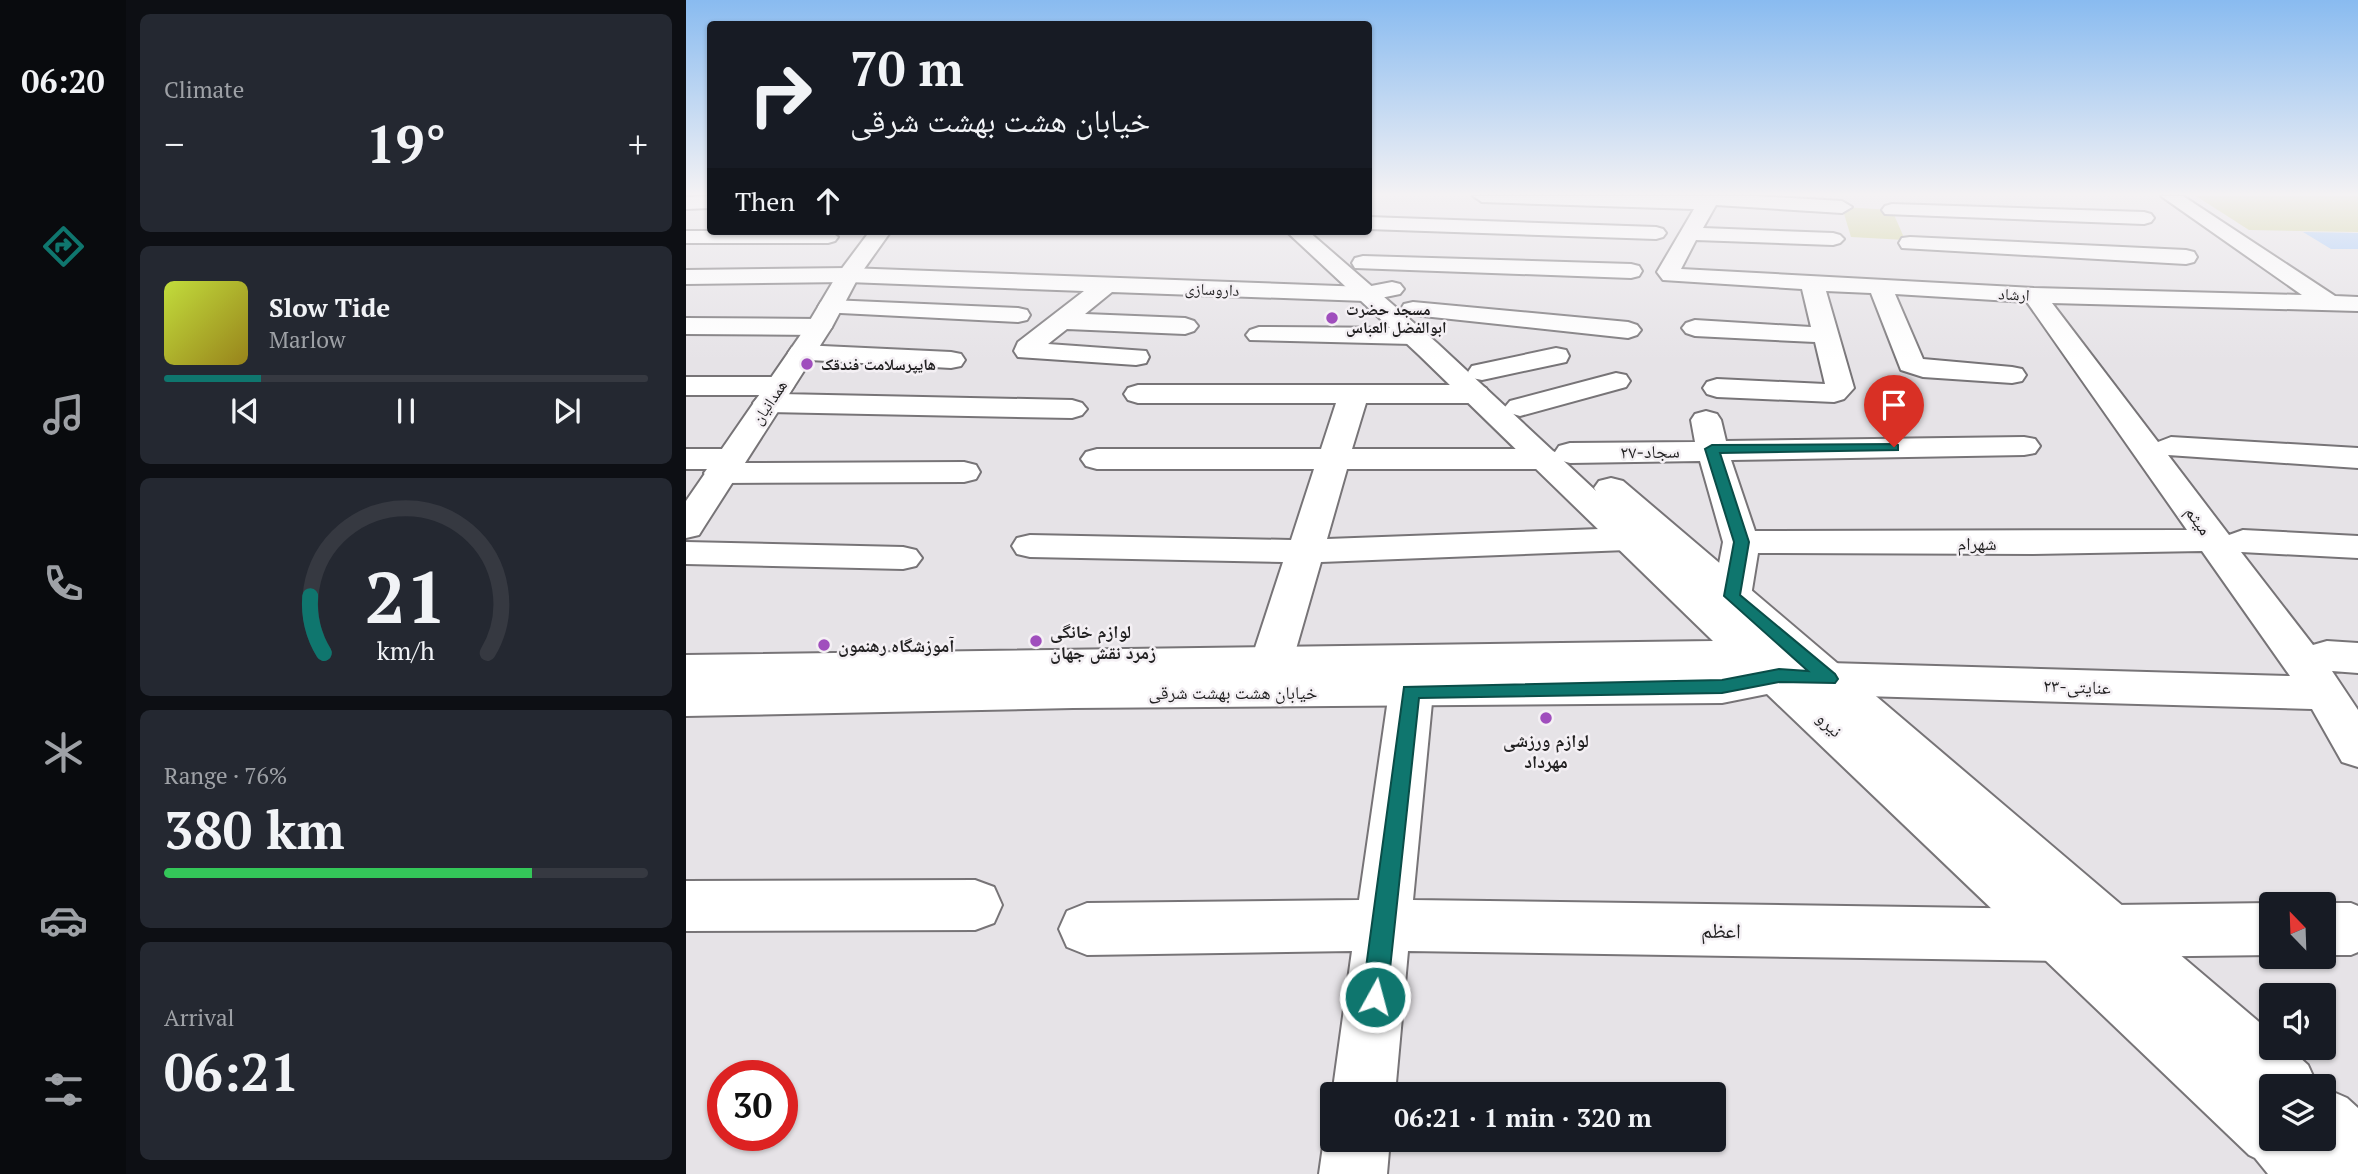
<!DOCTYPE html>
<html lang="en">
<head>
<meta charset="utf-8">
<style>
  body { margin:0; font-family:"PT Serif","Noto Naskh Arabic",serif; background:#242831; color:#f1f3f6; height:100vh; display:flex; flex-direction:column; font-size:26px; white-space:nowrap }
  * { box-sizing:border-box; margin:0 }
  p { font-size:23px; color:#9ea1a6 }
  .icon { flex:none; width:38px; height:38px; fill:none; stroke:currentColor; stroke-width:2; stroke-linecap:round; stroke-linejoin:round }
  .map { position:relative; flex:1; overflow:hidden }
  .details { display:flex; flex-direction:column; gap:14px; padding:14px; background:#0d0f14; width:560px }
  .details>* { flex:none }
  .top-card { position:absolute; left:21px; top:21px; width:665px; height:214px; border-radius:7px; box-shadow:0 2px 5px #0004; background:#171b24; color:#f1f3f6; overflow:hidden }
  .needle { width:46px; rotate:337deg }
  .controls { position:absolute; left:1573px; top:892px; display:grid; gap:14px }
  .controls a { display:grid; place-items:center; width:77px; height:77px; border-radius:7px; background:#171b24; box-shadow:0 2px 5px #0004; font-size:35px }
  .speed { position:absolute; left:21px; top:1060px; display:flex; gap:14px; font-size:35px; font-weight:700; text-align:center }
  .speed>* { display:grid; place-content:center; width:91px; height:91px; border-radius:50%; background:#171b24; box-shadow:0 2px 5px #0004; line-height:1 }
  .speed .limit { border:10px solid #d22; background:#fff; color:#111 }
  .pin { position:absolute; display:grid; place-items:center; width:60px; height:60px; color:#fff; margin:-72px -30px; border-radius:50% 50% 50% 0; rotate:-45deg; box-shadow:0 0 7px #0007 }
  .pin .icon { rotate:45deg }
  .me { position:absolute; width:77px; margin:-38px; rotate:7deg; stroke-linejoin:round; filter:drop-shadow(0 0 5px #0008) }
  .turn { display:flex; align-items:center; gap:24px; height:147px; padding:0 28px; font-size:32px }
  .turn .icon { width:91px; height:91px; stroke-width:2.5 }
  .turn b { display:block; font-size:49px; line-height:60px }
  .then { display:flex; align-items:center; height:66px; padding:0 28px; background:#0003; gap:14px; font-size:26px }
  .big { font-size:52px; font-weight:700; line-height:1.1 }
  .details .card { flex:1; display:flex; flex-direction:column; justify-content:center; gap:10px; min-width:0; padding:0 24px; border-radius:10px; background:#242831 }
  .details .dial { align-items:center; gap:0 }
  .dial svg { height:182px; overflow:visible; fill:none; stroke:#363941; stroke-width:7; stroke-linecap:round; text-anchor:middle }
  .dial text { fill:#f1f3f6; stroke:none }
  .song { display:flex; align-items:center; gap:21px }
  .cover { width:84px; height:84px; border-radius:10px; background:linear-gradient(135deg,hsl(70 70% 55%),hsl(50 70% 35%)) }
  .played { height:7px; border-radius:4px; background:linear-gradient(90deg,#0f766e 20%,#363941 20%) }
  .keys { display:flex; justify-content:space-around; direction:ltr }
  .heat { display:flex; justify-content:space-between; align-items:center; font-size:38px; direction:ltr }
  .charge { height:10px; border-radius:5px; background:linear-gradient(90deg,#34c759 76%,#363941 0) }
  .trip { position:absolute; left:634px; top:1082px; width:406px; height:70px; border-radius:7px; background:#171b24; box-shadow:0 2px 5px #0004; font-weight:700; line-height:70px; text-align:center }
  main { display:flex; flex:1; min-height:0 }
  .menu { display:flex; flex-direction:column; width:126px; justify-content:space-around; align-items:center; background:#090b0e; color:#9ea1a6 }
  .menu .icon { width:49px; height:49px }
  .menu .selected { color:#0f766e }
  .menu b { font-size:32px; color:#f1f3f6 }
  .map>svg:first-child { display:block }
</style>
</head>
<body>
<main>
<nav class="menu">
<b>06:20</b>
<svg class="icon selected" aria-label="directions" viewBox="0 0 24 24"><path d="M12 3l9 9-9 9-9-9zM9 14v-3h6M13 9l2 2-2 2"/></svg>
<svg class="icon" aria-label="music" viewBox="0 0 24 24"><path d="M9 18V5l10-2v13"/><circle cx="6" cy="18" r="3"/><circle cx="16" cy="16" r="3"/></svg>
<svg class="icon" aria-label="phone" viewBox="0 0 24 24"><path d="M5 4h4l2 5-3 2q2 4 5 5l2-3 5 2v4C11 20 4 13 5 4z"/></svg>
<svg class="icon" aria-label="climate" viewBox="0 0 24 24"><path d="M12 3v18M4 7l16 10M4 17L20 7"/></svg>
<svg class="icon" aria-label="car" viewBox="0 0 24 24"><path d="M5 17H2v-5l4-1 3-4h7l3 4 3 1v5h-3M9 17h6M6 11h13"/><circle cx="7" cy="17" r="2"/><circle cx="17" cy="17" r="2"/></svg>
<svg class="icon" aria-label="filters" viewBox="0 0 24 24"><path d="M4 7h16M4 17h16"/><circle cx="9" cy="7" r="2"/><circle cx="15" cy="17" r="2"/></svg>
</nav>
<section class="details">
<div class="card"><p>Climate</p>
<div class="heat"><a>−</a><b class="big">19°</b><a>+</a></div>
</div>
<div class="card">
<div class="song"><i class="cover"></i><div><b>Slow Tide</b><p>Marlow</p></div></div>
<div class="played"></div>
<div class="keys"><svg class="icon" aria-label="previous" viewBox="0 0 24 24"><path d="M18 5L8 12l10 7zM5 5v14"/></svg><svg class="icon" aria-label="pause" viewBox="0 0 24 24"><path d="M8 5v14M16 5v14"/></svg><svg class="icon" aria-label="next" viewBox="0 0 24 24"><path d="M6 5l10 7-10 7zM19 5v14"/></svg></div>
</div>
<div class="card dial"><svg viewBox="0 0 100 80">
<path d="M14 69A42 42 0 1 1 86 69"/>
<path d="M14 69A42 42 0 0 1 8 44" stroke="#0f766e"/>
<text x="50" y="56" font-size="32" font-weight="700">21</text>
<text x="50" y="72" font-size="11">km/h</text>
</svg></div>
<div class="card"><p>Range · 76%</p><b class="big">380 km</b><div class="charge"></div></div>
<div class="card"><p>Arrival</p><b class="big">06:21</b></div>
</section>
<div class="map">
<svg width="1672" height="1174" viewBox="0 0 1672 1174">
  <rect width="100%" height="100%" fill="#e6e3e7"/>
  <!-- green -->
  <g fill="#ccd08c">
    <path d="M1510,196H1672V232L1563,230Z"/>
    <path d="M1156,207L1206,210L1219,240L1165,237Z"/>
  </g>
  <!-- water -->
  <path fill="#9bc6fd" d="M1617,232L1672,233V249H1645Z"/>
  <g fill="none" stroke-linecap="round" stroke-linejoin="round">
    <!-- minor casing -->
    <g stroke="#777477" stroke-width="4">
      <g id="minor">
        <path d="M24,196V208L0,209V197Z"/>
        <path d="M787,196H1070L1156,201L1166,207L1156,213L1030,205L1017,228L1147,233L1154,235L1158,239L1154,243L1147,245L1010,240L995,269L1348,288L1616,295L1475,196H1497L1649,296L1672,297V311L1366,303L1472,442L1485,437L1672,448V468L1482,455L1543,535L1557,530L1672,536V558L1555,552L1627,645L1641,641L1672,643V673L1646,671L1672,710V767L1656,762L1626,709L1143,695L1128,690L1121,679L1128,668L1143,663L1604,676L1516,551L1347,554L1072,553L1065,596L1060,605L1046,609L1032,605L1027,596L1037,542L1014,461L884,463L873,460L869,466L858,469H661L641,539L941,528L954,531L959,539L954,547L941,550L635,562L606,663L600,674L585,678L570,674L564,663L597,562L344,557L331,554L326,546L331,538L344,535L605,540L628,469H411L400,466L395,459L400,452L411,449H635L650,403H452L442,400L438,394L442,388L452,385H790L800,388L804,394L800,400L790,403H680L666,449H858L869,452L873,446L884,443L1009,442L1005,420L1009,414L1020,411L1031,414L1035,420L1040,441L1338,437L1349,439L1354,446L1349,453L1338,455L1045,460L1069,531L1501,530L1341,302L1209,294L1237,359L1326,367L1336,369L1340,375L1336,381L1326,383L1237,377L1215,370L1185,293L1140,291L1168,388L1158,399L1148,402L1031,397L1021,394L1017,388L1021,382L1031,379L1139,384L1129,342L1009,336L1000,333L996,328L1000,323L1009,320L1125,327L1116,289L977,280L971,272L1008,209L796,202Z"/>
        <path d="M1206,204L1458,212L1465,214L1468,218L1465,222L1458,224L1199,214L1196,210L1199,206Z"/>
        <path d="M682,217L970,227L977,229L980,233L977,237L970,239L682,229Z"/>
        <path d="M0,231H143L152,237L149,241L142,243H0Z"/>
        <path d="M1224,237L1500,250L1508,252L1511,257L1508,262L1500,264L1216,248L1213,243L1216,238Z"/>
        <path d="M677,256L945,264L953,266L956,271L953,276L945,278L669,268L666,263L669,258Z"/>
        <path d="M162,268L680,287L706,282L714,284L718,289L714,294L680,301L426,292L399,314L499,318L508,321L512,326L508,331L499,334L381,329L362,344L460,351L463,357L460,363L450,365L332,357L328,351L332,342L398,291L162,282L0,284V270Z"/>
        <path d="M144,300L332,308L341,310L344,315L341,320L332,322L135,312L132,307L135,302Z"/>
        <path d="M727,302L942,322L951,325L955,330L951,335L942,338L718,314L715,309L718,304Z"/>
        <path d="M0,318L133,319L142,322L146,327L142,332L133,335L0,334Z"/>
        <path d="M573,327L726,328L735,331L739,336L735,341L726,344L564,340L560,335L564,330Z"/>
        <path d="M115,345L265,352L275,354L279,360L275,366L265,368L106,359L102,353L106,347Z"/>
        <path d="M870,348L880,350L883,356L880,362L796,380L786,378L782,372L786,366Z"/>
        <path d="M930,373L940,375L944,381L940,387L834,416L824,413L819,407L824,401Z"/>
        <path d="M0,377H94L104,380L108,386L104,392L94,394L386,400L396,403L401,409L396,415L386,418L82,412L72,409L67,403L72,397L81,395H0Z"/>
        <path d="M0,449H44L55,452L60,459L57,463L278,462L290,465L294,472L290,479L278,482L34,483L22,480L18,473L21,469H0Z"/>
        <path d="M0,542L217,547L230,550L236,558L230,566L217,569L0,564Z"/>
        <path d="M725,676L740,681L747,692L727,900L1373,909L1393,917L1399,931L1407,913L1427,905L1586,903L1590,905H1586V955L1427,957L1407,949L1401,935L1393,953L1373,961L722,951L709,1094L646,1096L666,951L401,955L381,947L373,929L381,911L401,903L673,900L703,692L710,681Z"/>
        <path d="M289,880L308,887L316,905L308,923L289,930L0,931V881Z"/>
        <path d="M1638,903H1665L1672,906V952L1665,955H1638V905H1634Z"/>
        <path d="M646,1120V1139H704L701,1174H633L638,1139Z"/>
      </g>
    </g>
    <!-- major casing -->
    <g stroke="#777477" stroke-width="4">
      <g id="major">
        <path d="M184,231H205L173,276L146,327L18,527L13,535L0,538V501L120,327L151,275Z"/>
        <path d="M600,231H622L751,343L910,491L908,488L913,481L925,478L937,481L1586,1033V1048H1603L1622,1065L1632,1087H1586V1139H1638V1088L1661,1098L1672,1108V1174H1582L1569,1158L1563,1155L1081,694L1036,703L387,708L0,716V655L1027,641L733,355Z"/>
      </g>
    </g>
    <!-- minor -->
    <use href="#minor" fill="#fff" fill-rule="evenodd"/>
    <!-- major -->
    <use href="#major" fill="#fff" fill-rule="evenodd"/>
  </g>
  <!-- sky -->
  <linearGradient id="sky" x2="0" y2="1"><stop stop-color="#89bbf0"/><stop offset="0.54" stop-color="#f4f2f4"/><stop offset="1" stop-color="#f4f2f4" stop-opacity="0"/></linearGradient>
  <rect width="1672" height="360" fill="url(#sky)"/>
  <!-- route -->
  <path fill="#0f766e" stroke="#0a4d48" stroke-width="2" d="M1208,444L1212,445V450L1034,453L1063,542L1054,595L1149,674L1152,679L1149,683L1093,682L1036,693L733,698L701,997L697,1006L689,1009L680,1006L676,997L718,687L1036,680L1093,669L1122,671L1038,596L1048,542L1019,449L1026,445Z"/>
  <!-- markers -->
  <g fill="#a04ebd" stroke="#f4f0f4" stroke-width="2.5">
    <circle cx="646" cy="318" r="7"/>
    <circle cx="121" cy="364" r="7"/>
    <circle cx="350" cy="641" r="7"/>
    <circle cx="138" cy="645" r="7"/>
    <circle cx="860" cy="718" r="7"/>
  </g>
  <g text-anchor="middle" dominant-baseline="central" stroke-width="5" stroke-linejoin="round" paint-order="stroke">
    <!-- far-street labels -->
    <g font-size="16" fill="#222122" stroke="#f4f0f4">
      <text transform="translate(526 289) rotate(2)">داروسازی</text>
      <text transform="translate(1328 294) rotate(3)">ارشاد</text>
      <text transform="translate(83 402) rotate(-56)">همدانیان</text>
    </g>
    <!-- far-poi labels -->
    <g font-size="16" font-weight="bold" fill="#222122" stroke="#f4f0f4" text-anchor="start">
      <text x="660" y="309">مسجد حضرت<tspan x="660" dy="18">ابوالفضل العباس</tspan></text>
      <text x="135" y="364">هایپرسلامت فندقک</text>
    </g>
    <!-- street labels -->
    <g font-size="18" fill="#222122" stroke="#f4f0f4">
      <text transform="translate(964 451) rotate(-1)">۲۷-سجاد</text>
      <text transform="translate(1513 520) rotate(54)">میثم</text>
      <text x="1291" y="543">شهرام</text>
      <text transform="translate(1391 686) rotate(2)">۲۳-عنایتی</text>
      <text x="547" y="692">خیابان هشت بهشت شرقی</text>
      <text transform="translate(1144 724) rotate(43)">نیرو</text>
    </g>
    <!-- poi labels -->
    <g font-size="18" font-weight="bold" fill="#222122" stroke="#f4f0f4" text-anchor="start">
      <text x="364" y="631">لوازم خانگی<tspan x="364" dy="21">زمرد نقش جهان</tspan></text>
      <text x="152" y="645">آموزشگاه رهنمون</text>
      <text x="860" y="740" text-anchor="middle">لوازم ورزشی<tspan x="860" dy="21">مهرداد</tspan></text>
    </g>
    <!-- near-street labels -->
    <g font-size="21" fill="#222122" stroke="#f4f0f4">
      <text transform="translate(1035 930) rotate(1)">اعظم</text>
    </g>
  </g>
</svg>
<div class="controls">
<a><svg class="needle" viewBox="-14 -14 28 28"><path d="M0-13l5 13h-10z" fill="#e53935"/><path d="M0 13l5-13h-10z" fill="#9ea1a6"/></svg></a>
<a><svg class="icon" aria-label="sound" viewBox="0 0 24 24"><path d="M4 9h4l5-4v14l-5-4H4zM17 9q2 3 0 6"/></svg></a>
<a><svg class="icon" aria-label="layers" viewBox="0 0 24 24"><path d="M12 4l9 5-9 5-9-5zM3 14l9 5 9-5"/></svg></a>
</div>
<div class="speed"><div class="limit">30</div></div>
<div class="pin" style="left:1208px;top:447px;background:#d93025"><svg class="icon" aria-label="arrive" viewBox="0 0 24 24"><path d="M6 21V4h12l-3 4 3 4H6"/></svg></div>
<svg class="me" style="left:689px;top:997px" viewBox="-20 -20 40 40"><circle r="17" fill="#0f766e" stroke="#fff" stroke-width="3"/><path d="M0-11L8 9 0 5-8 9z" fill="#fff"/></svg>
<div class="trip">06:21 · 1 min · 320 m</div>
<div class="top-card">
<div class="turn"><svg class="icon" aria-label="right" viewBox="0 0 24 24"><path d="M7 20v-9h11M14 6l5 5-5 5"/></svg><div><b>70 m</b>خیابان هشت بهشت شرقی</div></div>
<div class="then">Then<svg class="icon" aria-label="ahead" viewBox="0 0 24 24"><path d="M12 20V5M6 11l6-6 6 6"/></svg></div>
</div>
</div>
</main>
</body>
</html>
